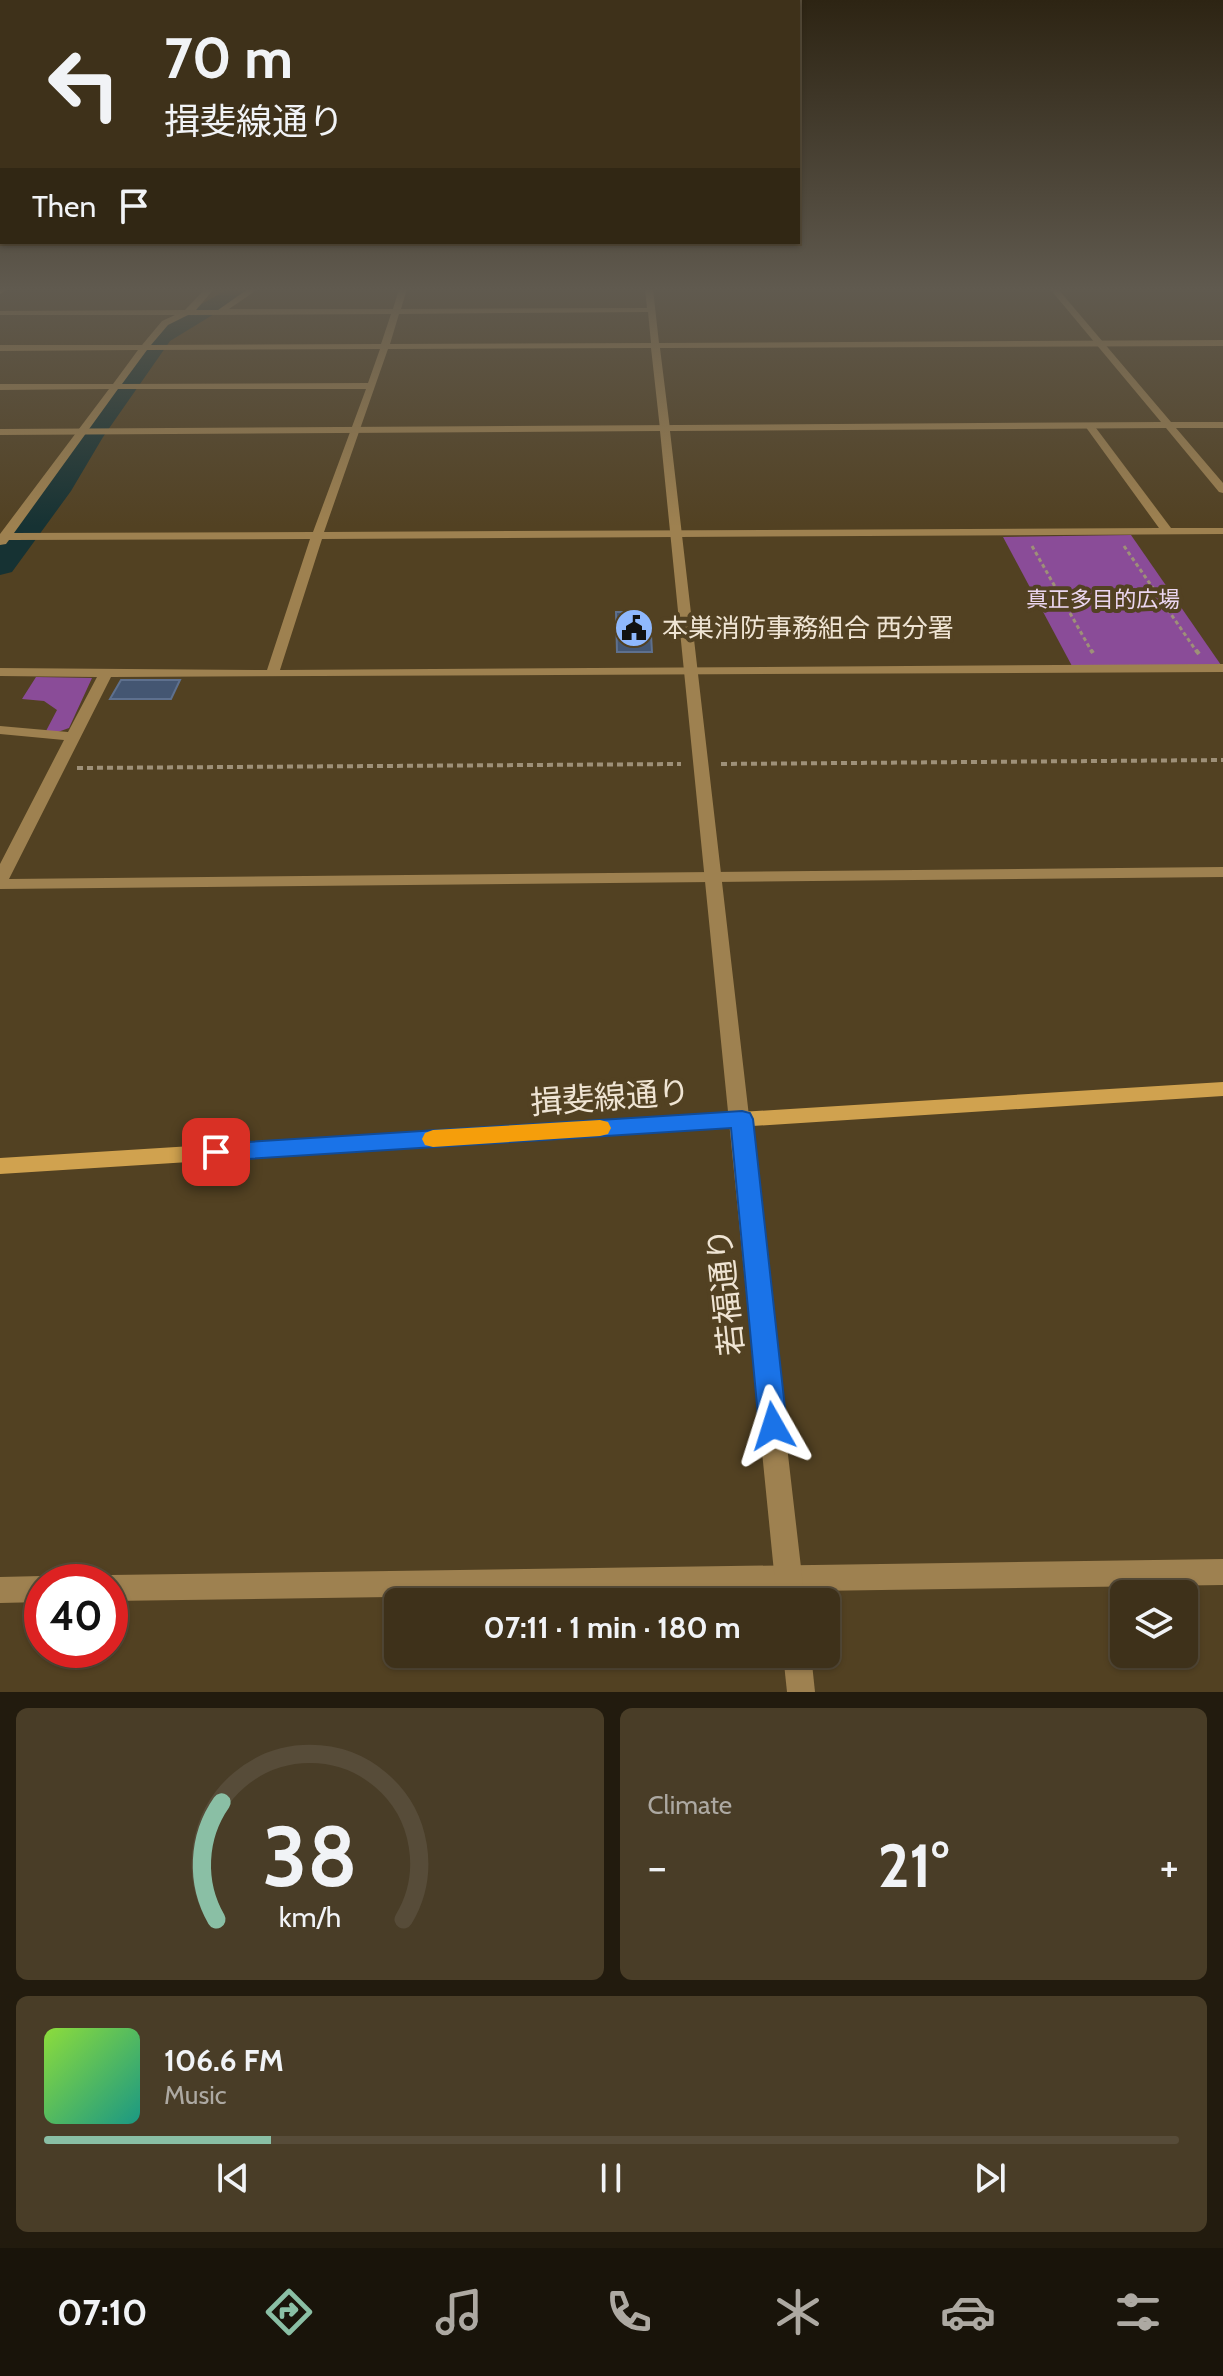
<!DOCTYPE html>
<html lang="en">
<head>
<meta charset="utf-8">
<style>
  body { margin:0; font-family:Cabin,"Noto Sans JP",sans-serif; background:#493d27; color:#f1f3f6; height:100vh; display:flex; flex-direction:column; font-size:30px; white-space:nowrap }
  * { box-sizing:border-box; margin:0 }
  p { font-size:26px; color:#ada9a2 }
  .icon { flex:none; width:44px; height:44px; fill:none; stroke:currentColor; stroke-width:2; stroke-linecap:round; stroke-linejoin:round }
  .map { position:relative; height:1692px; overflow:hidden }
  .sheet { display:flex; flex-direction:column; gap:16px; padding:16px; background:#221b0e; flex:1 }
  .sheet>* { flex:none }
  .top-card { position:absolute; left:0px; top:0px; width:800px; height:244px; box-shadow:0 2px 6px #0004,0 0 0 2px #574c39; background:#3e311a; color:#f1f3f6; overflow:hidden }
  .controls { position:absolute; left:1110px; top:1580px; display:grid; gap:16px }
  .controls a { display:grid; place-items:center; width:88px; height:88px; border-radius:12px; background:#3e311a; box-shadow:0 2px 6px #0004,0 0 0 2px #574c39; font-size:40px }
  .speed { position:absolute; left:24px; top:1564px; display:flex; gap:16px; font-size:40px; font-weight:700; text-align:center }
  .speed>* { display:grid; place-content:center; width:104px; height:104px; border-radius:50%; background:#3e311a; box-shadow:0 2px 6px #0004,0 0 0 2px #574c39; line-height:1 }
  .speed .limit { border:12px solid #d22; background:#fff; color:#111 }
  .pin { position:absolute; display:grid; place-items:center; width:68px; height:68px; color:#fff; margin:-34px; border-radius:16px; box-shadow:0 4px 12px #0006 }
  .me { position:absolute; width:88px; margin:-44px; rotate:354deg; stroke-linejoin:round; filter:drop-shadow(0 0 6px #0008) }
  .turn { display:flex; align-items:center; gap:28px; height:168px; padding:0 32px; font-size:36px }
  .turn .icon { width:104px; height:104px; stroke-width:2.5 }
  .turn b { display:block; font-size:56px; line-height:68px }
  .then { display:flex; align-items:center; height:76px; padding:0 32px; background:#0003; gap:16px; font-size:30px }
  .big { font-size:60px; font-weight:700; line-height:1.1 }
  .sheet .card { flex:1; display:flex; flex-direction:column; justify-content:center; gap:12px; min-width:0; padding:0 28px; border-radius:12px; background:#493d27 }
  .sheet .dial { align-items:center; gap:0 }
  .dial svg { height:208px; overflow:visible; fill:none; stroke:#574c39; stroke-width:7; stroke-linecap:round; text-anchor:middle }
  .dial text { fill:#f1f3f6; stroke:none }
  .song { display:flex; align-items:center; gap:24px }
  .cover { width:96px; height:96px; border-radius:12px; background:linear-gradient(135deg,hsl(90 70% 55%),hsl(170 70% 35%)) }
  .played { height:8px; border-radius:4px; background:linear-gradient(90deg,#8abfa5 20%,#574c39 20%) }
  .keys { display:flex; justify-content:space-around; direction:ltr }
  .heat { display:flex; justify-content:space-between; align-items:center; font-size:44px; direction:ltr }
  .sheet .tiles { flex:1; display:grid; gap:16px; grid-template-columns:1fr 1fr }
  .card:last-child { grid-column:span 2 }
  .trip { position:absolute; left:384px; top:1588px; width:456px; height:80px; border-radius:12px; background:#3e311a; box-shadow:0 2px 6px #0004,0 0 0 2px #574c39; font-weight:700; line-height:80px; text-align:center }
  .tabs { display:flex; height:128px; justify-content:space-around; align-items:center; background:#19140a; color:#ada9a2 }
  .tabs .icon { width:56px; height:56px }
  .tabs .current { color:#8abfa5 }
  .tabs b { font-size:36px; color:#f1f3f6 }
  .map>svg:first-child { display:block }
</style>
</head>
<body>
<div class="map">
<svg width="1223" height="1692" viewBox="0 0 1223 1692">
  <rect width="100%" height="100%" fill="#524122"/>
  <!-- green -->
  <g fill="#8a4c98">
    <path d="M1131,535L1221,665L1072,666L1003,537Z"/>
    <path d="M36,677L92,678L69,728L55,733L46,731L57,710L44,701L22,699Z"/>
  </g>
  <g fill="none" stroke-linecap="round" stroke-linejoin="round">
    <!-- river -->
    <path fill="#163233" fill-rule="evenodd" d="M228,289H255L170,341L103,437L71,491L12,572L0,575V543L44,487L80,430L154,331Z"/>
  </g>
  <!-- building -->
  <g fill="#445672" stroke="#5e708e" stroke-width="2">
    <path d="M616,612H637L638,619L650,618L652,652H617Z"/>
    <path d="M121,680H180L171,699H110Z"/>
  </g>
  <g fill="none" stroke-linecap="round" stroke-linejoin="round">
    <!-- path-far1 -->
    <g stroke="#9e9078" stroke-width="3" stroke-dasharray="4 3" stroke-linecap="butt">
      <path d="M1032,546L1092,652"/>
      <path d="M1124,546L1197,652"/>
    </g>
    <!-- path -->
    <g stroke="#9e9078" stroke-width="4" stroke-dasharray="6 4" stroke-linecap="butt">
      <path d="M1091,650L1093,653"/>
      <path d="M1196,650L1199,654"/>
      <path d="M721,764L1223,760"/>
      <path d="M77,768L681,764"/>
    </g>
    <!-- minor -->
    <g fill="#9e8150" fill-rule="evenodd">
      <path d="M205,289H214L196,310H218L248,289H258L229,309H393L399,289H407L401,309L647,308L645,289H653L659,343L1223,340V346L660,348L670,429L665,432L660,429L651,348L388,349L324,532L1159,528L1085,426L1090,423L1093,424L1171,528H1223V534L322,539L280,670L1223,664V672L111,677L9,879L1223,867V877L0,889V864L64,740L0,734V726L68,732L97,677L0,676V668L267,670L310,539L9,540L6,544L0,545V534L109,389L0,390V384H113L138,350L0,351V345H142L162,321L175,315H0V311L185,310ZM648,312L651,343L390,344L399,314ZM391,314L381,344L151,345L168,325L188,315ZM380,349L368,383L122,384L147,350ZM118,389H366L313,532L14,533Z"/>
      <path d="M1223,1559V1585L110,1601V1582H99L101,1579L110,1575Z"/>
      <path d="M42,1576L52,1582H42V1602L0,1603V1577Z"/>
    </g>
    <!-- tertiary -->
    <g fill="#9e8150" fill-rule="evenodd">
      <path d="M1050,289H1058L1171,422H1223V428H1176L1223,483V493L1219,492L1166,428L670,431L805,1602H777L660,431L0,435V429L1161,422Z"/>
      <path d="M783,1654H811L815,1692H787Z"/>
    </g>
    <!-- secondary -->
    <g fill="#d0a24f" fill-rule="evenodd">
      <path d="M0,289H8L0,294Z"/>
      <path d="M1223,1082V1096L0,1174V1158Z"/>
    </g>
  </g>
  <!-- sky -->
  <linearGradient id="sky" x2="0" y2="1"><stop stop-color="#2d2413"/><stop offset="0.55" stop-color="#605a4f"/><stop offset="1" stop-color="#605a4f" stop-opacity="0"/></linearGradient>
  <rect width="1223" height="526" fill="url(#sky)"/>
  <!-- route -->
  <path fill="#1a73e8" stroke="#114b97" stroke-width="2" d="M742,1111L750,1113L753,1119L787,1426L783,1435L773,1438L763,1435L759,1426L731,1128L216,1161L208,1159L205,1152L208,1146L216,1144Z"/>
  <!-- slow -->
  <path fill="#f59e0b" d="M600,1120L608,1122L611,1128L608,1134L600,1136L433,1147L425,1145L422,1139L425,1133L433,1130Z"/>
  <!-- icons -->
  <defs>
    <g id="civic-disc" transform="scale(2)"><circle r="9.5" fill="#8fb8fd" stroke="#524122"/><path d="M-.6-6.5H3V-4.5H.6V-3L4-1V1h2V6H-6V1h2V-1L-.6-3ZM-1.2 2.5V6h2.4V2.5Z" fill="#111"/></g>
  </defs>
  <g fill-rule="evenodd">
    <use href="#civic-disc" x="634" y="628"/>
  </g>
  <g text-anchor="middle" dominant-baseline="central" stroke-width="8" stroke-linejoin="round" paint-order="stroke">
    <!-- far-park labels -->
    <g font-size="22" fill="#ebd6ef" stroke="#524122">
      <text x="1103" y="599">真正多目的広場</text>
    </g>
    <!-- poi labels -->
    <g font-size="26" fill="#efe4d3" stroke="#524122" text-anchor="start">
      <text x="662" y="628">本巣消防事務組合 西分署</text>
    </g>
    <!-- near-street labels -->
    <g font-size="32" fill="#efe4d3" stroke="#524122">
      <text transform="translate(610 1097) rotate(-4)">揖斐線通り</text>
      <text transform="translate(725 1292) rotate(-96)">若福通り</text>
    </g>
  </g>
</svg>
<div class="controls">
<a><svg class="icon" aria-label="layers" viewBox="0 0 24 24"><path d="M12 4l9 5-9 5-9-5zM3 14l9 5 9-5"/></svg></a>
</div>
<div class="speed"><div class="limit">40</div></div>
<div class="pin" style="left:216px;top:1152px;background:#d93025"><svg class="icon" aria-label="arrive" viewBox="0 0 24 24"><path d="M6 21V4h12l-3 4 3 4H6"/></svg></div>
<svg class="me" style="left:773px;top:1426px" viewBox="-20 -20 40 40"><path d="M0-17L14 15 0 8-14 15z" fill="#1a73e8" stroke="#fff" stroke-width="4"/></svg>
<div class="trip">07:11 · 1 min · 180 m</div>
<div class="top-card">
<div class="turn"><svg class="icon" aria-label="left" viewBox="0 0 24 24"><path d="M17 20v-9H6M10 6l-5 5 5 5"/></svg><div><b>70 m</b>揖斐線通り</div></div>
<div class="then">Then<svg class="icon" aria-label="arrive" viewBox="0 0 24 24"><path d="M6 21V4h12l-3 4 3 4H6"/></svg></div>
</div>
</div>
<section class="sheet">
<div class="tiles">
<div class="card dial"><svg viewBox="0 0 100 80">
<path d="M14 69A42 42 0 1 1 86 69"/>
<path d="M14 69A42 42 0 0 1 16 24" stroke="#8abfa5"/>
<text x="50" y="56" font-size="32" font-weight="700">38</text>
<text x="50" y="72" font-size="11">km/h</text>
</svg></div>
<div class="card"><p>Climate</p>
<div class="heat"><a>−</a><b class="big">21°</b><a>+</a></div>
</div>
<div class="card">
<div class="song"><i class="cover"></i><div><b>106.6 FM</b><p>Music</p></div></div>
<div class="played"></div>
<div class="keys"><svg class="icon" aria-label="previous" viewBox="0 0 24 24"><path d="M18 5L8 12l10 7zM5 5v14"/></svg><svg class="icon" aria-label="pause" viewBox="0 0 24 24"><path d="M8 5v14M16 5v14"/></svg><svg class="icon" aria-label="next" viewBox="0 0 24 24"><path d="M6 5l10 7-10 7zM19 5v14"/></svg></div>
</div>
</div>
</section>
<nav class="tabs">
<b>07:10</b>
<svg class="icon current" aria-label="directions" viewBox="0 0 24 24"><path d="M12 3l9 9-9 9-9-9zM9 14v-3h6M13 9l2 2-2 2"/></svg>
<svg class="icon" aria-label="music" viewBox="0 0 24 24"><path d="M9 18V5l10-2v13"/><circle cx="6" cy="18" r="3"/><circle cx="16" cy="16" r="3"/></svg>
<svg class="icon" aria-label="phone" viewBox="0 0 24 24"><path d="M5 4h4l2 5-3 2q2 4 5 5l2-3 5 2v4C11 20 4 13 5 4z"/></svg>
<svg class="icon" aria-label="climate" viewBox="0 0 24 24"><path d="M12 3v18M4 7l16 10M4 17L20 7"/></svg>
<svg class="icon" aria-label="car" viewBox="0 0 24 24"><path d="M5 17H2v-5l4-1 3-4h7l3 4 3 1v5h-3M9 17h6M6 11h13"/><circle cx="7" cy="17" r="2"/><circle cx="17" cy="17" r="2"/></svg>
<svg class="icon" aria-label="filters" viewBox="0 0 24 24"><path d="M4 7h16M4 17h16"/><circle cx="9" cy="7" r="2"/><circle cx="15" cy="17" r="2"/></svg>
</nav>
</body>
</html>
